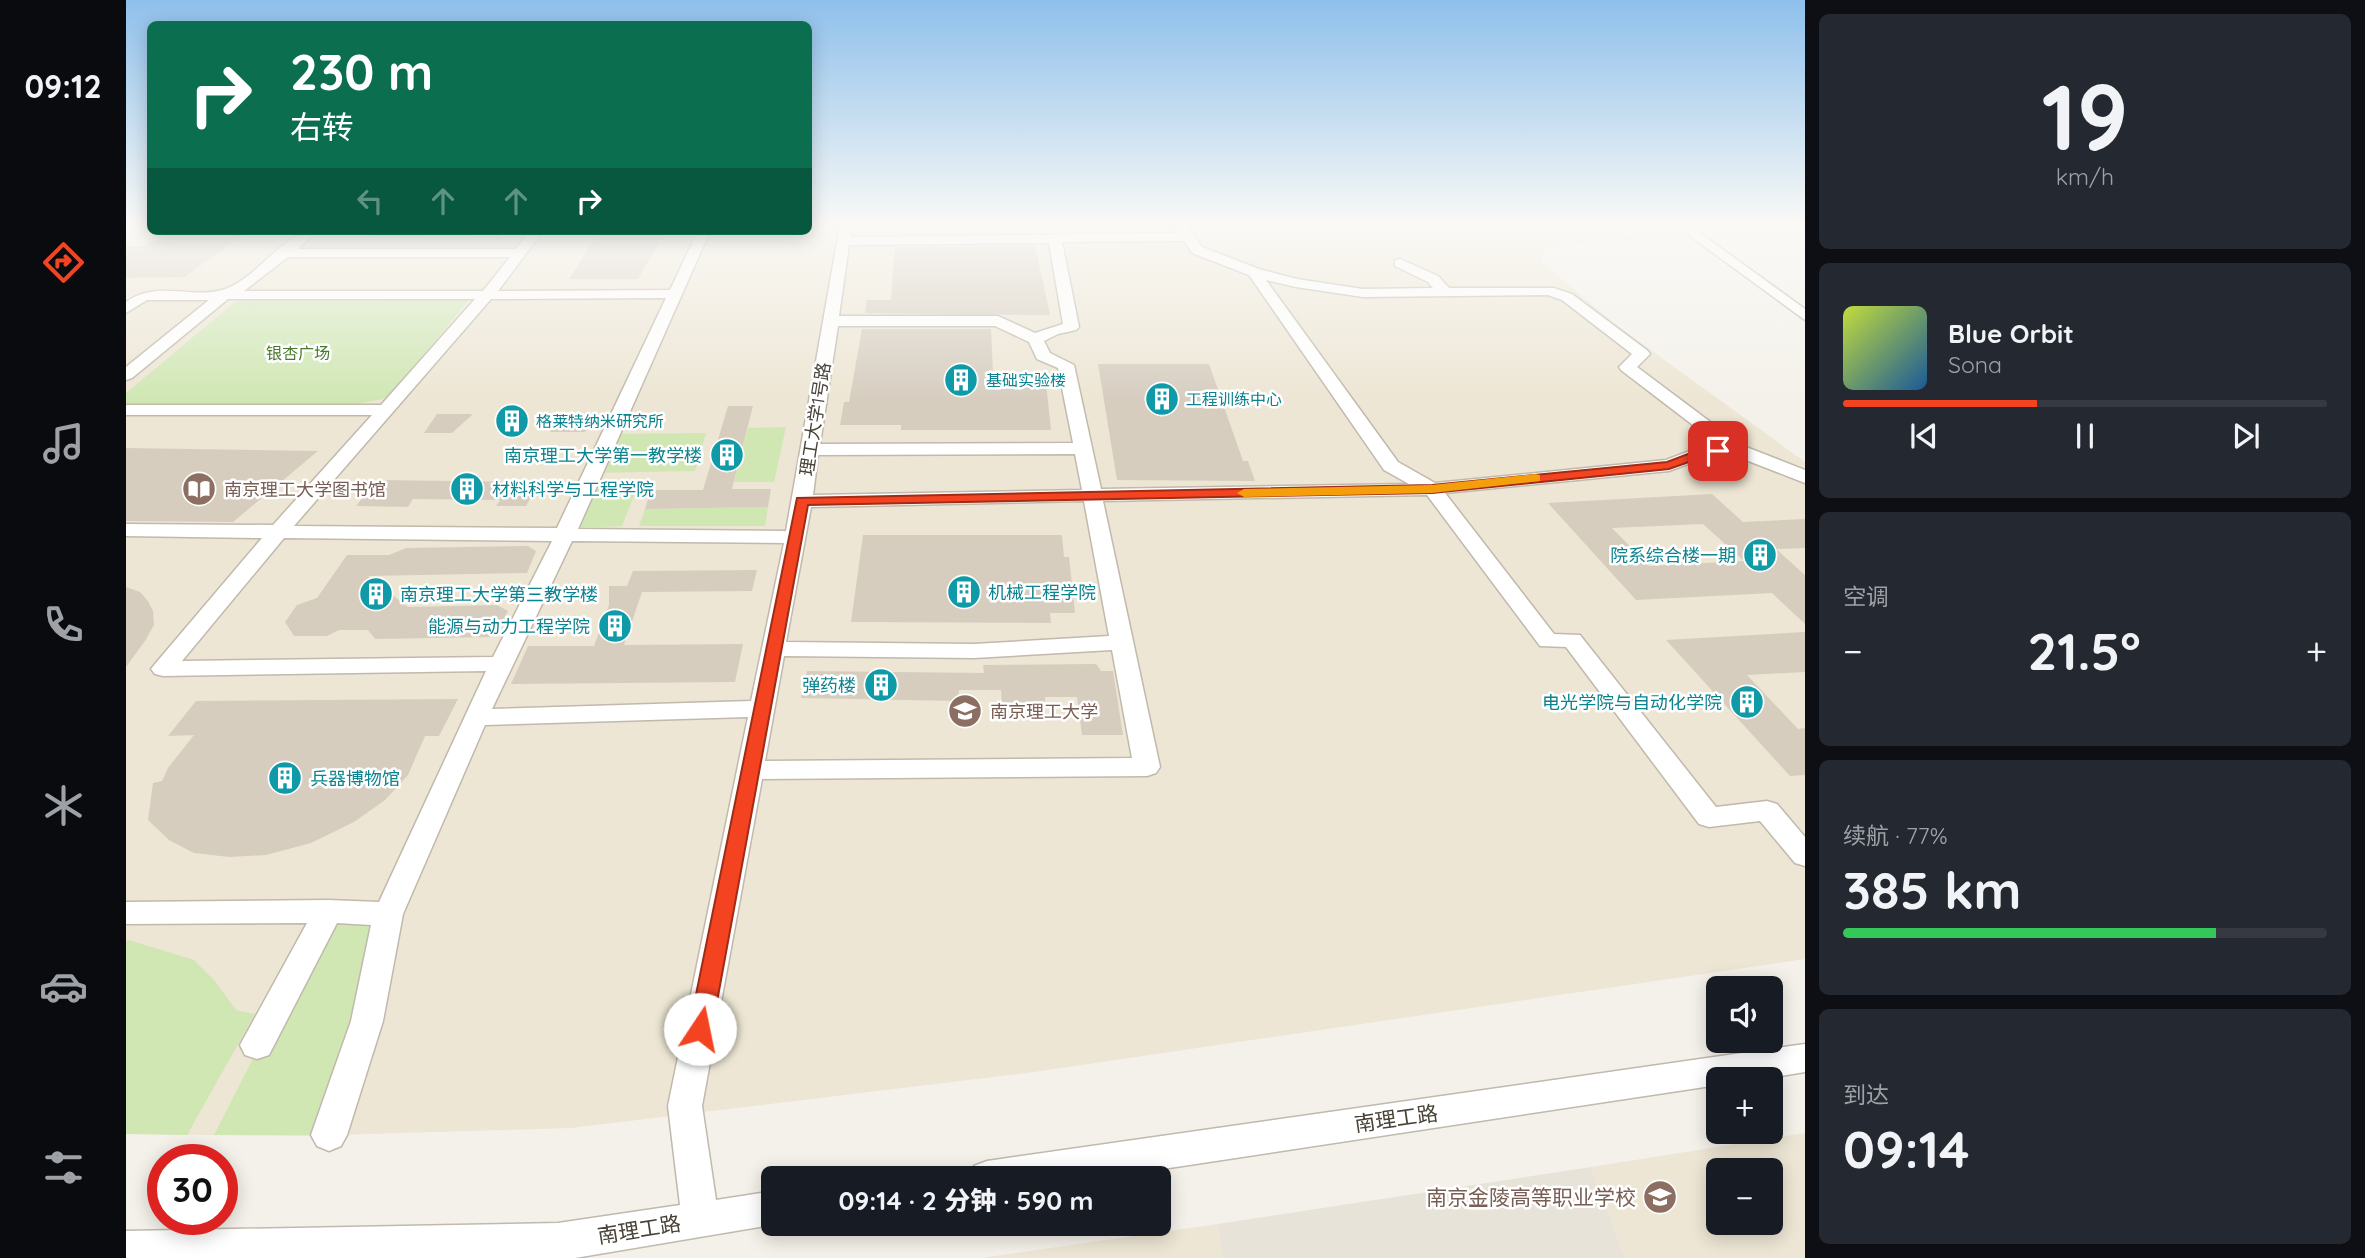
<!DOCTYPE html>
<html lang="zh">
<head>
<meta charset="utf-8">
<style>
  body { margin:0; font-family:Quicksand,"Noto Sans SC",sans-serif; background:#242831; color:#f1f3f6; height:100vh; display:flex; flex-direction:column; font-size:26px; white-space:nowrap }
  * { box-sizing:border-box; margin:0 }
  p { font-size:23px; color:#9ea1a6 }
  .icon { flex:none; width:38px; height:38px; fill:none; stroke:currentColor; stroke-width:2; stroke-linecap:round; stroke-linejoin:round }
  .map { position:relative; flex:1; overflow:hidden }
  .drawer { display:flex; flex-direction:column; gap:14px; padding:14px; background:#0d0f14; width:560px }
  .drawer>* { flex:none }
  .hud { position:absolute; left:21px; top:21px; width:665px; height:214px; border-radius:10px; box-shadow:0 4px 18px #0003; background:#0b6e4f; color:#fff; overflow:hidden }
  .buttons { position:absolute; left:1580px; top:976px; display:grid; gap:14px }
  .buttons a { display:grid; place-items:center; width:77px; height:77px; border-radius:10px; background:#171b24; box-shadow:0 4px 18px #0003; font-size:35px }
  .speed { position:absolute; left:21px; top:1144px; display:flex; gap:14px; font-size:35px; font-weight:700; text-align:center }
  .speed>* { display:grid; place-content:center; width:91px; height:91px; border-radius:50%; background:#171b24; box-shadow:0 4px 18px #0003; line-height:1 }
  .speed .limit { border:10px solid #d22; background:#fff; color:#111 }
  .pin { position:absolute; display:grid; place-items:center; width:60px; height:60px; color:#fff; margin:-30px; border-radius:14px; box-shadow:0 4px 10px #0006 }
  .me { position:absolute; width:77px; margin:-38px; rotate:11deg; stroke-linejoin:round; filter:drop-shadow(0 0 5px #0008) }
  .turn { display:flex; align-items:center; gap:24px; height:147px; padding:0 28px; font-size:32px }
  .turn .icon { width:91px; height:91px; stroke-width:2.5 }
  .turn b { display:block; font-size:49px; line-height:60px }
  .lanes { display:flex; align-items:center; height:66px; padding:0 28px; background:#0003; justify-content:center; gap:35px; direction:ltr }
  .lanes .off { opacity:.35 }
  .big { font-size:52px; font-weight:800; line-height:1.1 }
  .drawer .card { flex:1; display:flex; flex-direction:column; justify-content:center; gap:10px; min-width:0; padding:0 24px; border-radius:10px; background:#242831 }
  .drawer .dial { align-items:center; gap:0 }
  .dial b { font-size:91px; line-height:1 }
  .song { display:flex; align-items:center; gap:21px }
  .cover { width:84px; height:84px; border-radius:10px; background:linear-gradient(135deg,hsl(70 70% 55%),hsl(210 70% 35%)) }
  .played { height:7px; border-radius:4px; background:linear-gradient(90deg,#f44321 40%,#363941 40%) }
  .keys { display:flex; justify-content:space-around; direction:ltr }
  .heat { display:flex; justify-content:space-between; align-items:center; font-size:38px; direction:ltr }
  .charge { height:10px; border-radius:5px; background:linear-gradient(90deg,#34c759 77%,#363941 0) }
  .trip { position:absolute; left:635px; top:1166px; width:410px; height:70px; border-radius:10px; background:#171b24; box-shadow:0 4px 18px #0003; font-weight:800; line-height:70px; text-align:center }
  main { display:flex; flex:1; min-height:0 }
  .tabs { display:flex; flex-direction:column; width:126px; justify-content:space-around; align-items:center; background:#090b0e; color:#9ea1a6 }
  .tabs .icon { width:49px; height:49px }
  .tabs .current { color:#f44321 }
  .tabs b { font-size:32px; color:#f1f3f6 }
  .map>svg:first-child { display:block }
</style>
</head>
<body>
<main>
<nav class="tabs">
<b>09:12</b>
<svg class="icon current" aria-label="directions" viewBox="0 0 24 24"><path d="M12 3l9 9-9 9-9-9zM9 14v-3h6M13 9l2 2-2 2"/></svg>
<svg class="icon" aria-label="music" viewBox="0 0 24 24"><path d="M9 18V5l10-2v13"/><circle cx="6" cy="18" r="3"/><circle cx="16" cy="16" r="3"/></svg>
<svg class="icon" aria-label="phone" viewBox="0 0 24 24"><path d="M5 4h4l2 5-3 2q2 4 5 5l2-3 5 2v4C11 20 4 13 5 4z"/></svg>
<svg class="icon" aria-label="climate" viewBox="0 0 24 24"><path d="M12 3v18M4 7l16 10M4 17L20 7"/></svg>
<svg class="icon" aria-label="car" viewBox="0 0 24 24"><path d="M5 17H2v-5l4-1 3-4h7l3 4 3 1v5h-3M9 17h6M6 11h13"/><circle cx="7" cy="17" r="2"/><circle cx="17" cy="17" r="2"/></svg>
<svg class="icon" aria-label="filters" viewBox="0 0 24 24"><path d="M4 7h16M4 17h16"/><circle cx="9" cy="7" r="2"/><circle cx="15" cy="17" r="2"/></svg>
</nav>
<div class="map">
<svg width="1679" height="1258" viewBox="0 0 1679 1258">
  <rect width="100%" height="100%" fill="#f4f1ea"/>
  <!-- residential -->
  <path fill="#e8e3d8" d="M1465,1167L1499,1258H1096L1092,1224Z"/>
  <!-- education -->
  <g fill="#ede6d4" fill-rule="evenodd">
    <path d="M0,225H24V231H682L683,225H1484L1509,242L1419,245L1416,262L1485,321L1679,462V959L908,1072L445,1128L177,1136L0,1134Z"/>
    <path d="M1679,1133V1258H1499L1465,1167ZM1592,1171H1645V1223H1592Z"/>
    <path d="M1092,1224L1096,1258H855Z"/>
  </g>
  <!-- green -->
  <g fill="#d0e7b4">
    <path d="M343,300L262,398L225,405L0,404V393L110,301Z"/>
    <path d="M660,427L648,482H608L622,428Z"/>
    <path d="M580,433L569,471L466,473L485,434Z"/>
    <path d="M461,485H512L496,526L441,528Z"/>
    <path d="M642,507L639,526H513L519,509Z"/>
    <path d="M202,911L262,914L203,1135H88Z"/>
    <path d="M3,940L68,960L89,981L110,1010L129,1014L61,1135L0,1134V941Z"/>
  </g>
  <!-- water -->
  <path fill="#a8d1ef" d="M248,231H350L345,236L242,237Z"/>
  <!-- building -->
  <g fill="#d6cdbf" fill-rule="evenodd">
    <path d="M42,231H121L59,277L0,278V246H20Z"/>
    <path d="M474,231H540L512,279H443Z"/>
    <path d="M909,246L924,315L739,313L741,300H765L769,247Z"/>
    <path d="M736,329H865L867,373H919L925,430H775V425H714L718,402H723Z"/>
    <path d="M972,364H1083L1117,461H1122L1129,481L991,480Z"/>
    <path d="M602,406H627L606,489H645L642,507L519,509L525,490H577Z"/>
    <path d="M311,414H347L326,433H298Z"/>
    <path d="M431,414H469L459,432H424Z"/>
    <path d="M0,448L192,451L107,522L0,521Z"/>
    <path d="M250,480L414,482L400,506H370L374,500L287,499L282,507L230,506Z"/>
    <path d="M1586,494L1617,522L1679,519V548L1650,549L1679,575V624L1646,593L1510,600L1422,503ZM1577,524L1618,561L1523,566L1486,528Z"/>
    <path d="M737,535H936L938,557H943L949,613H924L925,623L725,622Z"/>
    <path d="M402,546L410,551L401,573L242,576L282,607L371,605L382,611L367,637L249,639L242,630H213L201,636H168L159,622L171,605L191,598L221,555H263L280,548Z"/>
    <path d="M631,570L626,591L516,592L498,645L617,644L609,682L385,684L402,646H468L483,605V586H501L507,571Z"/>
    <path d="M0,587L14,592L22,601L27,611L28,625L19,641L0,667Z"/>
    <path d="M1679,632V672L1621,675L1672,729L1679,728V775L1664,776L1540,640Z"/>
    <path d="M970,664L975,671H987L997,735H956L951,697H919V705H876L875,690H833L832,701L675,698L681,671L858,673L857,665Z"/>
    <path d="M332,699L313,736H299L282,775L259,800L228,822L185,843L140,855L103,857L68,853L43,840L22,820L27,783L36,781L42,768L68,735L42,736L70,701Z"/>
  </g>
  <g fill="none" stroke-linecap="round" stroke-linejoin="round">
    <!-- minor casing -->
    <g stroke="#c0b9ac" stroke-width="3">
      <g id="minor">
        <path d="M714,225H726L725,237L1053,233L1048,225H1060L1076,247L1133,269L1171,279L1237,289L1307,288L1302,282L1269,266V260L1274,259L1312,276L1323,288H1428L1446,294L1522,351L1524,354L1511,367L1615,445L1679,470V483L1607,455L1578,458L1543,471L1319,493L1428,634L1454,635L1590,807L1641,801L1651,804L1679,837V866L1669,863L1634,821L1583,827L1573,824L1440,647L1414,646L1301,495L977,501L1034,767L1030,773L1021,776L636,779L576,1106L590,1200L648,1191V1223H657L449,1258H0V1231L432,1223L554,1205L542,1106L622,717L359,725L277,914L257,1021L221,1135L215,1146L203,1151L191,1146L185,1135L225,1021L245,925L211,923L143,1055L131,1059L119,1055L114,1045L181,923L0,924V902L202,900L253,902L360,671L37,676L29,674L25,669L29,664L136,538L0,536V524L147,525L246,415H0V405H255L349,299H102L6,378L0,380V367L83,300H21L0,313V302C31,280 64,299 96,290C132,280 155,231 192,231L172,249H390L404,231H417L372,291L544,290L572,231H584L452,529L660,531ZM1058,241L1066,253L1123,275L1258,470L1283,484L975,489L948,365L924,353L918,341L932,334L950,330L953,327L936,242ZM923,243L937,324L909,333L872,316H713L723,245ZM162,257H384L357,291H118ZM1140,280L1170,287L1237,297L1422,295L1436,300L1506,354L1493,367L1495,370L1593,445L1569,449L1540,460L1309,483L1272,462ZM540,298L431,528L168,526L365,299ZM712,326H869L903,342L911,359L932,368L947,443L694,444ZM949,454L956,490L687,495L692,455ZM958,501L983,636L848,644L660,642L685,507ZM158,538L426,541L367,657L56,661ZM446,541L658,543L625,701L366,709ZM986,650L1006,758L639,761L658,656L848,658Z"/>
        <path d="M1549,225H1563L1679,309V320Z"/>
        <path d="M1679,1044V1072L1630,1080H1592V1085L977,1178H843L848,1166L861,1161Z"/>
      </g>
    </g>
    <!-- path -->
    <g stroke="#c1b59e" stroke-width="2.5" stroke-dasharray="2.5 2.5" stroke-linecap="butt">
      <path d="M211,238L220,231"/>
      <path d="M373,238H370L376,231"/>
    </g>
    <!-- minor -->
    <use href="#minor" fill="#fff" fill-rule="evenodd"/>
  </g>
  <!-- sky -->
  <linearGradient id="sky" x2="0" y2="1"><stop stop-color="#8ec0eb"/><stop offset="0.56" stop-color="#faf9f6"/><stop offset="1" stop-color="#faf9f6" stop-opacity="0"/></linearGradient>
  <rect width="1679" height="401" fill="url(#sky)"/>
  <!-- route -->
  <path fill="#f44321" stroke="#9f2c15" stroke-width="2" d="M1592,447L1596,448V454L1577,457L1543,469L1306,493L682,505L586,1029L582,1035L574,1038L566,1035L563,1029L671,498L1306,485L1541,462L1570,451Z"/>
  <!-- slow -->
  <path fill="#f59e0b" d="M1409,474L1414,475V481L1306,493L1118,497L1111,493L1118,489L1306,485Z"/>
  <!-- icons -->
  <defs>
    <g id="building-disc" transform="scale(1.75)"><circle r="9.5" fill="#0f9aa8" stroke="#fff"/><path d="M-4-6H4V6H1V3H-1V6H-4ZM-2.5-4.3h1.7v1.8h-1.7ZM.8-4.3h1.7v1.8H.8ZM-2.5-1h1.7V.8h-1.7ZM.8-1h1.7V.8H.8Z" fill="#fff"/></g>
    <g id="library-disc" transform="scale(1.75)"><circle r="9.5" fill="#8d6e63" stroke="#fff"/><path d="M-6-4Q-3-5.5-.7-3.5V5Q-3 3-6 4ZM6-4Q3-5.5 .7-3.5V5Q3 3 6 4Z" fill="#fff"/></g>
    <g id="university-disc" transform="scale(1.75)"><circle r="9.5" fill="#8d6e63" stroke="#fff"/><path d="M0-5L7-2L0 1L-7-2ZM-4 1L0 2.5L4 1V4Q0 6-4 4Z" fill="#fff"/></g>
    <g id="school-disc" transform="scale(1.75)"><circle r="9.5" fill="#8d6e63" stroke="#fff"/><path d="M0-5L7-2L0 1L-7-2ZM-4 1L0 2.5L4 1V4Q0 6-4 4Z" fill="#fff"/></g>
  </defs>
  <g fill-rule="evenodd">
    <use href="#building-disc" x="835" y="380"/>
    <use href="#building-disc" x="1036" y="399"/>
    <use href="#building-disc" x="386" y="421"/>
    <use href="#building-disc" x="601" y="455"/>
    <use href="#library-disc" x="73" y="489"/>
    <use href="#building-disc" x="341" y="489"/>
    <use href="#building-disc" x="1634" y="555"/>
    <use href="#building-disc" x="838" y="592"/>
    <use href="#building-disc" x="250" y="594"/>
    <use href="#building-disc" x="489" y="626"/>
    <use href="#building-disc" x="755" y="685"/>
    <use href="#building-disc" x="1621" y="702"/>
    <use href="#university-disc" x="839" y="711"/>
    <use href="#building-disc" x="159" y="778"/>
    <use href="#school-disc" x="1534" y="1197"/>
  </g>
  <g text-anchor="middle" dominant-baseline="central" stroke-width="5" stroke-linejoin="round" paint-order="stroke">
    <!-- far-park labels -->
    <g font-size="16" fill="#48792c" stroke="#fff">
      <text x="172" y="353">银杏广场</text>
    </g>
    <!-- far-culture labels -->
    <g font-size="16" fill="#0d838f" stroke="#fff" text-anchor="start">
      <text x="860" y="380">基础实验楼</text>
      <text x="1060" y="399">工程训练中心</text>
      <text x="410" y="421">格莱特纳米研究所</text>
    </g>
    <!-- street labels -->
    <g font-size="18" fill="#484238" stroke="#fff">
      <text transform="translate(689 419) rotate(-81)">理工大学1号路</text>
    </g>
    <!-- culture labels -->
    <g font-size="18" fill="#0d838f" stroke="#fff" text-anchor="end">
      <text x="576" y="455">南京理工大学第一教学楼</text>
      <text x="366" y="489" text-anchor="start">材料科学与工程学院</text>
      <text x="1610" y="555">院系综合楼一期</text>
      <text x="862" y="592" text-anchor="start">机械工程学院</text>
      <text x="274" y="594" text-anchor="start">南京理工大学第三教学楼</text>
      <text x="464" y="626">能源与动力工程学院</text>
      <text x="730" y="685">弹药楼</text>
      <text x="1596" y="702">电光学院与自动化学院</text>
      <text x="184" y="778" text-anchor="start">兵器博物馆</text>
    </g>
    <!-- education labels -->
    <g font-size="18" fill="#785e54" stroke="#fff" text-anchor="start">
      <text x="98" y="489">南京理工大学图书馆</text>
      <text x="864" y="711">南京理工大学</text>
    </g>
    <!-- near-street labels -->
    <g font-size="21" fill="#484238" stroke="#fff">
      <text transform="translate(1270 1118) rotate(-8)">南理工路</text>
      <text transform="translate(513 1229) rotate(-9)">南理工路</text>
    </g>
    <!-- near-education labels -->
    <g font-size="21" fill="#785e54" stroke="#fff" text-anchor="end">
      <text x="1510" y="1197">南京金陵高等职业学校</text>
    </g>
  </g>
</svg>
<div class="buttons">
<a><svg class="icon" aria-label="sound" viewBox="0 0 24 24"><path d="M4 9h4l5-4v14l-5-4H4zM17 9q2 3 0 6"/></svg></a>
<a>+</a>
<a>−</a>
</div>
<div class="speed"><div class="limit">30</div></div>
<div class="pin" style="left:1592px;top:451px;background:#d93025"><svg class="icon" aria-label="arrive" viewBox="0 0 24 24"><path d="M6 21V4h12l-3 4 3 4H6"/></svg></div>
<svg class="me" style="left:574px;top:1029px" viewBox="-20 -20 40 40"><circle r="19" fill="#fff"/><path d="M0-13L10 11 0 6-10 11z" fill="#f44321"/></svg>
<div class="trip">09:14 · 2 分钟 · 590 m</div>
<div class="hud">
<div class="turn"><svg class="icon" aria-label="right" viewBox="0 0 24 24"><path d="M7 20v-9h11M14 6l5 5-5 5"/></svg><div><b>230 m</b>右转</div></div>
<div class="lanes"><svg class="icon off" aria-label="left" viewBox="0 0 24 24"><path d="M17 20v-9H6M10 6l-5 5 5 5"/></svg><svg class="icon off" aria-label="ahead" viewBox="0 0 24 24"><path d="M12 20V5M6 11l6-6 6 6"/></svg><svg class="icon off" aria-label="ahead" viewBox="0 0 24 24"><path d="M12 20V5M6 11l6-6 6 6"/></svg><svg class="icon" aria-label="right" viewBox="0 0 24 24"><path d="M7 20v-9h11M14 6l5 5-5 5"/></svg></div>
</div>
</div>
<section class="drawer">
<div class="card dial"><b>19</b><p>km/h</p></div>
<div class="card">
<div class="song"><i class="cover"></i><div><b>Blue Orbit</b><p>Sona</p></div></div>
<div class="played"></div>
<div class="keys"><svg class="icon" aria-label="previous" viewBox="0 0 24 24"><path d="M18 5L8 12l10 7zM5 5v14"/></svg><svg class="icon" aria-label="pause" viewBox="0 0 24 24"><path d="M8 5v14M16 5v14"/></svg><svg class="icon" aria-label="next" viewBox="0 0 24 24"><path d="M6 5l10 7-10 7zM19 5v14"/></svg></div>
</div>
<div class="card"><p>空调</p>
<div class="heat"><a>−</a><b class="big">21.5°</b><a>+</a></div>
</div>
<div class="card"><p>续航 · 77%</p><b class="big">385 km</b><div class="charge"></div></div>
<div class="card"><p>到达</p><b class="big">09:14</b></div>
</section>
</main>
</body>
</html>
